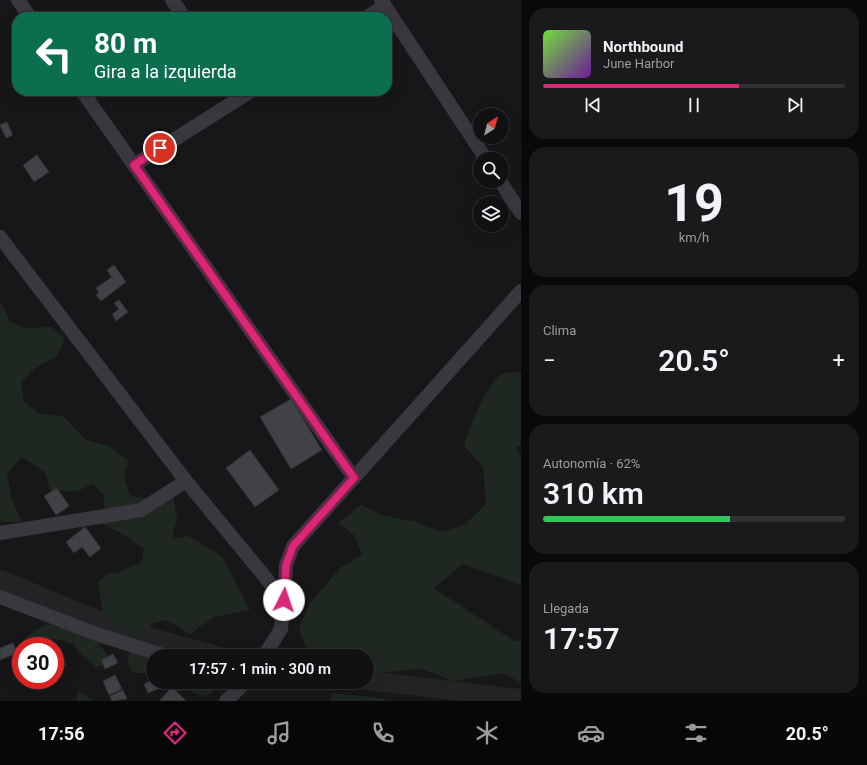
<!DOCTYPE html>
<html lang="es">
<head>
<meta charset="utf-8">
<style>
  body { margin:0; font-family:Roboto,sans-serif; background:#1a1a1c; color:#f1f3f6; height:100vh; display:flex; flex-direction:column; font-size:15px; white-space:nowrap }
  * { box-sizing:border-box; margin:0 }
  p { font-size:13px; color:#9c9da0 }
  .icon { flex:none; width:22px; height:22px; fill:none; stroke:currentColor; stroke-width:2; stroke-linecap:round; stroke-linejoin:round }
  .map { position:relative; flex:1; overflow:hidden }
  .side { display:flex; flex-direction:column; gap:8px; padding:8px; background:#09090a; width:346px }
  .side>* { flex:none }
  .hud { position:absolute; left:12px; top:12px; width:380px; height:84px; border-radius:16px; box-shadow:0 4px 16px #0002,0 0 0 1px #303133; background:#0b6e4f; color:#fff; overflow:hidden }
  .needle { width:26px; rotate:36deg }
  .tools { position:absolute; left:473px; top:108px; display:grid; gap:8px }
  .tools a { display:grid; place-items:center; width:36px; height:36px; border-radius:50%; background:#111113; box-shadow:0 4px 16px #0002,0 0 0 1px #303133; font-size:20px }
  .speed { position:absolute; left:12px; top:637px; display:flex; gap:8px; font-size:20px; font-weight:700; text-align:center }
  .speed>* { display:grid; place-content:center; width:52px; height:52px; border-radius:50%; background:#111113; box-shadow:0 4px 16px #0002,0 0 0 1px #303133; line-height:1 }
  .speed .limit { border:6px solid #d22; background:#fff; color:#111 }
  .pin { position:absolute; display:grid; place-items:center; width:34px; height:34px; color:#fff; margin:-17px; border:2px solid #fff; border-radius:50%; box-shadow:0 1px 4px #0007 }
  .me { position:absolute; width:44px; margin:-22px; rotate:4deg; stroke-linejoin:round; filter:drop-shadow(0 0 3px #0008) }
  .turn { display:flex; align-items:center; gap:14px; height:84px; padding:0 16px; font-size:18px }
  .turn .icon { width:52px; height:52px; stroke-width:2.5 }
  .turn b { display:block; font-size:28px; line-height:34px }
  .big { font-size:30px; font-weight:600; line-height:1.1 }
  .side .widget { flex:1; display:flex; flex-direction:column; justify-content:center; gap:6px; min-width:0; padding:0 14px; border-radius:16px; background:#1a1a1c }
  .side .dial { align-items:center; gap:0 }
  .dial b { font-size:52px; line-height:1 }
  .song { display:flex; align-items:center; gap:12px }
  .cover { width:48px; height:48px; border-radius:6px; background:linear-gradient(135deg,hsl(100 70% 55%),hsl(280 70% 35%)) }
  .played { height:4px; border-radius:2px; background:linear-gradient(90deg,#db2777 65%,#303133 65%) }
  .keys { display:flex; justify-content:space-around; direction:ltr }
  .heat { display:flex; justify-content:space-between; align-items:center; font-size:22px; direction:ltr }
  .charge { height:6px; border-radius:3px; background:linear-gradient(90deg,#34c759 62%,#303133 0) }
  .trip { position:absolute; left:146px; top:649px; width:228px; height:40px; border-radius:20px; background:#111113; box-shadow:0 4px 16px #0002,0 0 0 1px #303133; font-weight:600; line-height:40px; text-align:center }
  .tabs { display:flex; height:64px; justify-content:space-around; align-items:center; background:#070708; color:#9c9da0 }
  .tabs .icon { width:28px; height:28px }
  .tabs .selected { color:#db2777 }
  .tabs b { font-size:18px; color:#f1f3f6 }
  main { display:flex; flex:1; min-height:0 }
  .map>svg:first-child { display:block }
</style>
</head>
<body>
<main>
<div class="map">
<svg width="521" height="701" viewBox="0 0 521 701">
  <rect width="100%" height="100%" fill="#171719"/>
  <!-- built -->
  <g fill="#232326">
    <path d="M0,569L123,620L255,656H180L115,638L0,590Z"/>
    <path d="M367,671L521,689V701H461L296,682H367Z"/>
  </g>
  <!-- green -->
  <g fill="#1e2720">
    <path d="M0,303L2,304L10,322L25,328L51,327L65,338L57,356L37,367L21,382L24,402L40,414L63,416L86,440L109,446L129,461L124,477L130,496L151,499L173,495L177,518L172,539L188,536L222,556L250,610L214,617L190,634L167,620L153,623L136,640L103,616L98,582L109,573H116L142,562L144,549L126,536L103,524L104,495L92,484L76,492L50,490L45,472L21,457L7,474L12,500L22,522H4L0,520Z"/>
    <path d="M521,372V445L515,448L521,456V585L463,564L434,588L514,641L521,642V683L504,673L453,681L422,669L367,674V656H311L308,653L299,629L309,604L341,567L362,555L354,535L338,523L361,505L381,515L416,522L442,532L465,524L486,504L483,467L464,446C470,428 486,379 505,373C510,372 516,372 521,372Z"/>
    <path d="M49,624C63,630 77,630 92,634L109,658L106,664L96,667L83,656L72,643L54,639L42,646H21C27,633 36,629 49,624Z"/>
    <path d="M132,648L153,656V673H134C127,666 126,657 132,648Z"/>
    <path d="M165,682H217L213,692L205,697L187,690L173,693Z"/>
    <path d="M78,691L95,701H76Z"/>
    <path d="M332,693L381,698L388,701H331Z"/>
  </g>
  <!-- building -->
  <g fill="#414246" stroke="#313135">
    <path d="M7,122L13,135L6,138L0,125Z"/>
    <path d="M37,155L49,172L34,182L23,165Z"/>
    <path d="M114,265L126,282L101,301L96,295L99,292L96,288L112,277L107,270Z"/>
    <path d="M119,300L128,312L116,321L112,314L119,309L114,303Z"/>
    <path d="M291,399L322,450L291,469L260,417Z"/>
    <path d="M250,450L279,490L255,507L226,468Z"/>
    <path d="M57,488L69,506L56,515L44,496Z"/>
    <path d="M85,527L101,548L90,557L82,547L74,553L66,542Z"/>
    <path d="M13,643L17,653L0,660V648Z"/>
    <path d="M56,644L66,665L55,670V646H53Z"/>
    <path d="M113,654L118,663L105,669L101,660Z"/>
    <path d="M115,675L122,689L109,695L103,681Z"/>
    <path d="M153,680V682H161L163,687L148,693L144,684Z"/>
    <path d="M172,687L186,701H161L160,700Z"/>
    <path d="M123,690L127,699L112,701L110,696Z"/>
  </g>
  <g fill="none" stroke-linecap="round" stroke-linejoin="round">
    <!-- minor -->
    <g stroke="#38383e" stroke-width="14">
      <path d="M18,0L30,17"/>
      <path d="M172,0L184,17"/>
      <path d="M381,0L486,159"/>
      <path d="M367,17L385,6"/>
      <path d="M82,91L354,478"/>
      <path d="M134,165L251,91"/>
      <path d="M500,181L521,213"/>
      <path d="M0,237L186,481L284,600L281,629L264,656"/>
      <path d="M0,533L141,510L186,481"/>
      <path d="M0,597L99,635L166,656"/>
      <path d="M284,600L286,565L293,546L521,291"/>
      <path d="M226,701L246,682"/>
    </g>
  </g>
  <g fill="none" stroke-linecap="round" stroke-linejoin="round">
    <!-- route casing -->
    <g stroke="#8e194d" stroke-width="10">
      <path id="route" d="M160,148L134,165L354,478L293,546L286,565L284,600"/>
    </g>
    <!-- route -->
    <use href="#route" stroke="#db2777" stroke-width="7"/>
  </g>
</svg>
<div class="tools">
<a><svg class="needle" viewBox="-14 -14 28 28"><path d="M0-13l5 13h-10z" fill="#e53935"/><path d="M0 13l5-13h-10z" fill="#9c9da0"/></svg></a>
<a><svg class="icon" aria-label="search" viewBox="0 0 24 24"><circle cx="10" cy="10" r="6"/><path d="M15 15l6 6"/></svg></a>
<a><svg class="icon" aria-label="layers" viewBox="0 0 24 24"><path d="M12 4l9 5-9 5-9-5zM3 14l9 5 9-5"/></svg></a>
</div>
<div class="speed"><div class="limit">30</div></div>
<div class="pin" style="left:160px;top:148px;background:#d93025"><svg class="icon" aria-label="arrive" viewBox="0 0 24 24"><path d="M6 21V4h12l-3 4 3 4H6"/></svg></div>
<svg class="me" style="left:284px;top:600px" viewBox="-20 -20 40 40"><circle r="19" fill="#fff"/><path d="M0-13L10 11 0 6-10 11z" fill="#db2777"/></svg>
<div class="trip">17:57 · 1 min · 300 m</div>
<div class="hud">
<div class="turn"><svg class="icon" aria-label="left" viewBox="0 0 24 24"><path d="M17 20v-9H6M10 6l-5 5 5 5"/></svg><div><b>80 m</b>Gira a la izquierda</div></div>
</div>
</div>
<section class="side">
<div class="widget">
<div class="song"><i class="cover"></i><div><b>Northbound</b><p>June Harbor</p></div></div>
<div class="played"></div>
<div class="keys"><svg class="icon" aria-label="previous" viewBox="0 0 24 24"><path d="M18 5L8 12l10 7zM5 5v14"/></svg><svg class="icon" aria-label="pause" viewBox="0 0 24 24"><path d="M8 5v14M16 5v14"/></svg><svg class="icon" aria-label="next" viewBox="0 0 24 24"><path d="M6 5l10 7-10 7zM19 5v14"/></svg></div>
</div>
<div class="widget dial"><b>19</b><p>km/h</p></div>
<div class="widget"><p>Clima</p>
<div class="heat"><a>−</a><b class="big">20.5°</b><a>+</a></div>
</div>
<div class="widget"><p>Autonomía · 62%</p><b class="big">310 km</b><div class="charge"></div></div>
<div class="widget"><p>Llegada</p><b class="big">17:57</b></div>
</section>
</main>
<nav class="tabs">
<b>17:56</b>
<svg class="icon selected" aria-label="directions" viewBox="0 0 24 24"><path d="M12 3l9 9-9 9-9-9zM9 14v-3h6M13 9l2 2-2 2"/></svg>
<svg class="icon" aria-label="music" viewBox="0 0 24 24"><path d="M9 18V5l10-2v13"/><circle cx="6" cy="18" r="3"/><circle cx="16" cy="16" r="3"/></svg>
<svg class="icon" aria-label="phone" viewBox="0 0 24 24"><path d="M5 4h4l2 5-3 2q2 4 5 5l2-3 5 2v4C11 20 4 13 5 4z"/></svg>
<svg class="icon" aria-label="climate" viewBox="0 0 24 24"><path d="M12 3v18M4 7l16 10M4 17L20 7"/></svg>
<svg class="icon" aria-label="car" viewBox="0 0 24 24"><path d="M5 17H2v-5l4-1 3-4h7l3 4 3 1v5h-3M9 17h6M6 11h13"/><circle cx="7" cy="17" r="2"/><circle cx="17" cy="17" r="2"/></svg>
<svg class="icon" aria-label="filters" viewBox="0 0 24 24"><path d="M4 7h16M4 17h16"/><circle cx="9" cy="7" r="2"/><circle cx="15" cy="17" r="2"/></svg>
<b>20.5°</b>
</nav>
</body>
</html>
